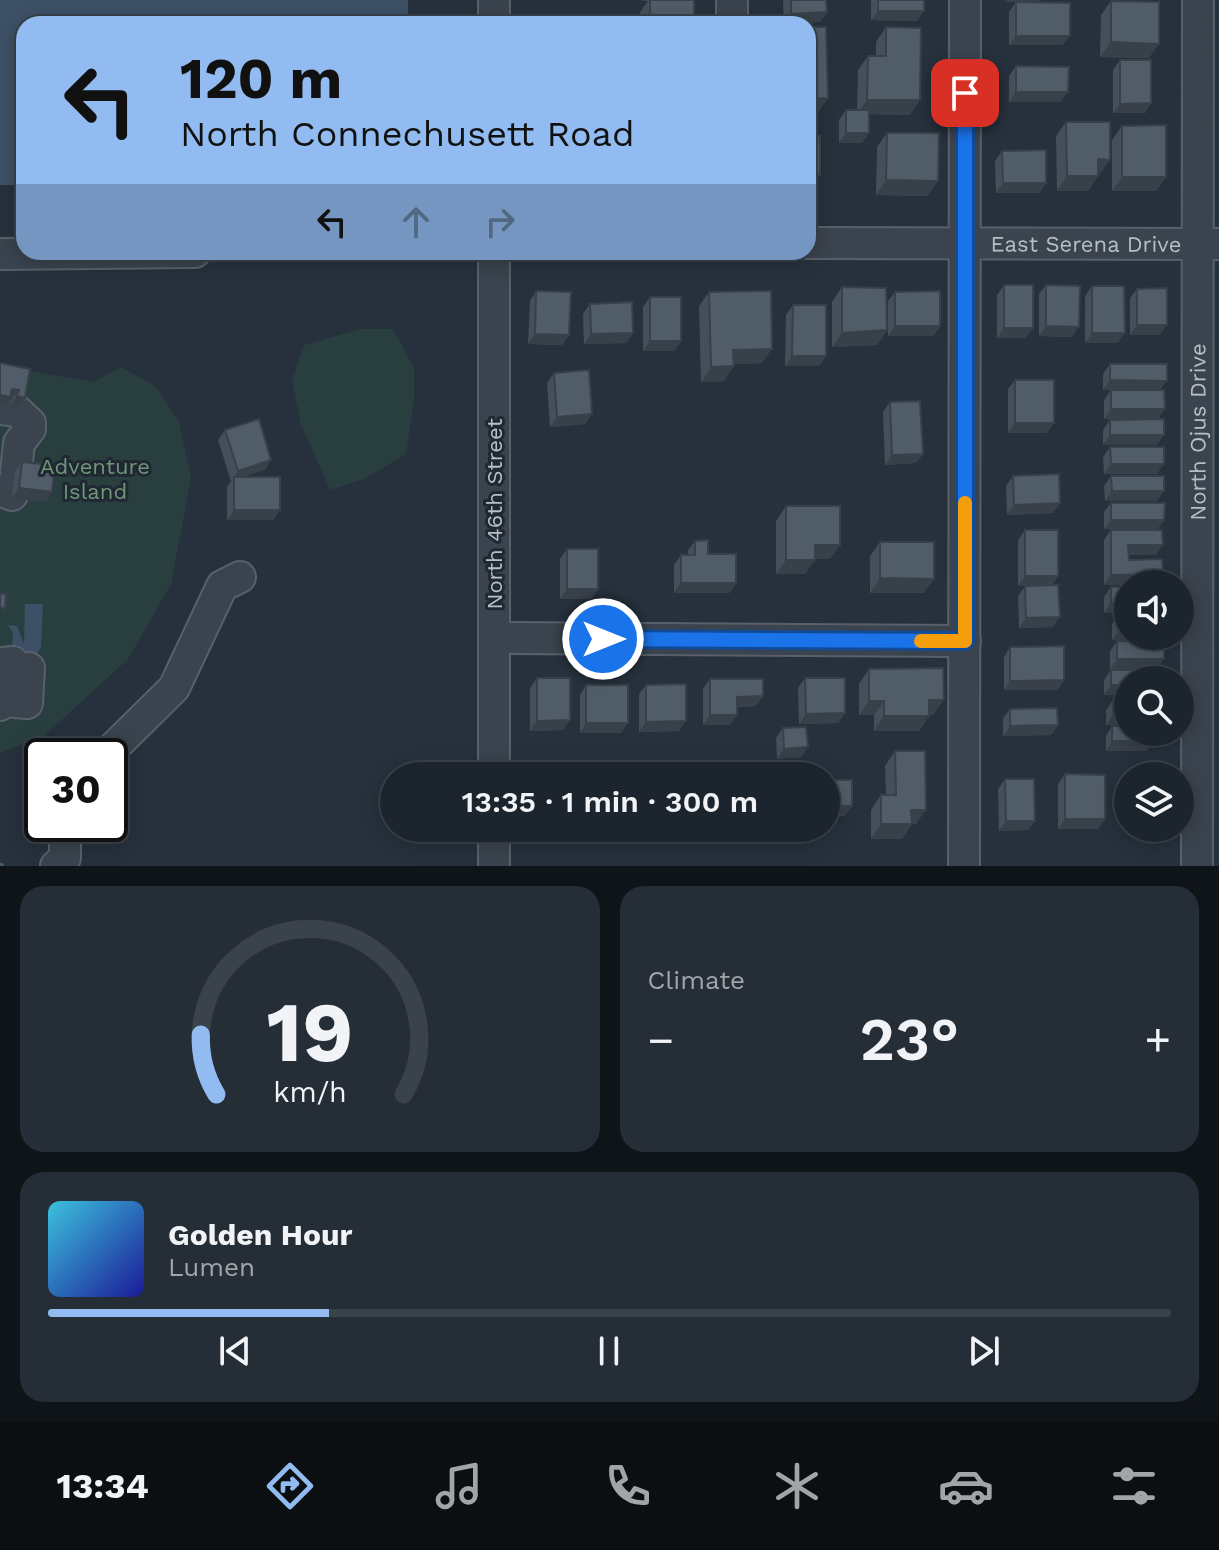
<!DOCTYPE html>
<html lang="en">
<head>
<meta charset="utf-8">
<style>
  body { margin:0; font-family:"Work Sans",sans-serif; background:#252d36; color:#f1f3f6; height:100vh; display:flex; flex-direction:column; font-size:30px; white-space:nowrap }
  * { box-sizing:border-box; margin:0 }
  p { font-size:26px; color:#a0a5aa }
  .icon { flex:none; width:44px; height:44px; fill:none; stroke:currentColor; stroke-width:2; stroke-linecap:round; stroke-linejoin:round }
  .map { position:relative; height:866px; overflow:hidden }
  .details { display:flex; flex-direction:column; gap:20px; padding:20px; background:#0f1419; flex:1 }
  .details>* { flex:none }
  .top-card { position:absolute; left:16px; top:16px; width:800px; height:244px; border-radius:24px; box-shadow:0 4px 20px #0003,0 0 0 2px #3a424a; background:#92bcf1; color:#111; overflow:hidden }
  .fabs { position:absolute; left:1114px; top:570px; display:grid; gap:16px }
  .fabs a { display:grid; place-items:center; width:80px; height:80px; border-radius:50%; background:#1c252e; box-shadow:0 4px 20px #0003,0 0 0 2px #3a424a; font-size:40px }
  .speed { position:absolute; left:24px; top:738px; display:flex; gap:16px; font-size:40px; font-weight:700; text-align:center }
  .speed>* { display:grid; place-content:center; width:104px; height:104px; border-radius:50%; background:#1c252e; box-shadow:0 4px 20px #0003,0 0 0 2px #3a424a; line-height:1 }
  .speed .limit { border:4px solid #111; border-radius:12px; background:#fff; color:#111 }
  .pin { position:absolute; display:grid; place-items:center; width:68px; height:68px; color:#fff; margin:-34px; border-radius:16px; box-shadow:0 4px 12px #0006 }
  .me { position:absolute; width:88px; margin:-44px; rotate:90deg; stroke-linejoin:round; filter:drop-shadow(0 0 6px #0008) }
  .turn { display:flex; align-items:center; gap:28px; height:168px; padding:0 32px; font-size:36px }
  .turn .icon { width:104px; height:104px; stroke-width:2.5 }
  .turn b { display:block; font-size:56px; line-height:68px }
  .lanes { display:flex; align-items:center; height:76px; padding:0 32px; background:#0003; justify-content:center; gap:40px; direction:ltr }
  .lanes .off { opacity:.35 }
  .big { font-size:60px; font-weight:600; line-height:1.1 }
  .details .card { flex:1; display:flex; flex-direction:column; justify-content:center; gap:12px; min-width:0; padding:0 28px; border-radius:24px; background:#252d36 }
  .details .dial { align-items:center; gap:0 }
  .dial svg { height:208px; overflow:visible; fill:none; stroke:#3a424a; stroke-width:7; stroke-linecap:round; text-anchor:middle }
  .dial text { fill:#f1f3f6; stroke:none }
  .song { display:flex; align-items:center; gap:24px }
  .cover { width:96px; height:96px; border-radius:12px; background:linear-gradient(135deg,hsl(190 70% 55%),hsl(240 70% 35%)) }
  .played { height:8px; border-radius:4px; background:linear-gradient(90deg,#92bcf1 25%,#3a424a 25%) }
  .keys { display:flex; justify-content:space-around; direction:ltr }
  .heat { display:flex; justify-content:space-between; align-items:center; font-size:44px; direction:ltr }
  .details .tiles { flex:1; display:grid; gap:20px; grid-template-columns:1fr 1fr }
  .card:last-child { grid-column:span 2 }
  .trip { position:absolute; left:380px; top:762px; width:460px; height:80px; border-radius:40px; background:#1c252e; box-shadow:0 4px 20px #0003,0 0 0 2px #3a424a; font-weight:600; line-height:80px; text-align:center }
  .tab-bar { display:flex; height:128px; justify-content:space-around; align-items:center; background:#0b0f12; color:#a0a5aa }
  .tab-bar .icon { width:56px; height:56px }
  .tab-bar .active { color:#92bcf1 }
  .tab-bar b { font-size:36px; color:#f1f3f6 }
  .map>svg:first-child { display:block }
</style>
</head>
<body>
<div class="map">
<svg width="1219" height="866" viewBox="0 0 1219 866">
  <rect width="100%" height="100%" fill="#26313d"/>
  <!-- green -->
  <g fill="#293f3f">
    <path d="M361,329H393L414,368V399L406,454L366,478L330,490L301,424L292,381L304,345Z"/>
    <path d="M0,366L94,382L121,367L155,386L179,422L191,478L171,584L128,659L44,736L0,753Z"/>
  </g>
  <!-- water -->
  <g fill="#3d5065">
    <path d="M0,0H408V24H24V185H0Z"/>
    <path d="M25,604H43L41,648L36,654H18L12,648L13,634L8,625L17,626L24,644Z"/>
  </g>
  <g fill="none" stroke-linecap="round" stroke-linejoin="round">
    <!-- minor casing -->
    <g stroke="#58616b" stroke-width="34">
      <g id="minor">
        <path d="M494,0V24"/>
        <path d="M732,24V0"/>
        <path id="s1" d="M808,243L1218,244"/>
        <path d="M494,252V776"/>
        <path d="M0,254L195,252"/>
        <path d="M0,409L17,411L30,423V429L19,443L16,472"/>
        <path d="M0,490L12,495"/>
        <path d="M494,638L965,641"/>
        <path d="M0,705L2,702L4,663L13,662L14,702L27,703L29,668"/>
        <path d="M105,756L174,688L222,586L240,577"/>
        <path d="M494,828V866"/>
        <path d="M56,866L65,858V824"/>
        <path d="M964,866L965,0"/>
        <path id="s2" d="M1197,866L1198,0"/>
      </g>
    </g>
    <!-- path -->
    <path stroke="#485c5d" stroke-width="4" stroke-dasharray="6 6" stroke-linecap="butt" d="M0,864L3,866"/>
    <!-- minor -->
    <use href="#minor" stroke="#3a434e" stroke-width="30"/>
  </g>
  <!-- wall -->
  <g fill="#454f59">
    <path d="M640,0H694V24H640V12L648,1Z"/>
    <path d="M783,0H826L827,12L820,22L784,24Z"/>
    <path d="M871,0H924L917,21L871,20Z"/>
    <path d="M1111,1L1149,58L1100,57L1101,15Z"/>
    <path d="M1016,2L1063,45H1009V12Z"/>
    <path d="M886,27L910,115L869,114V133L862,143H839V120L846,110H857L858,70L868,56H876V42Z"/>
    <path d="M1120,60L1151,103L1145,113H1113V70Z"/>
    <path d="M1016,66L1061,102H1009V76Z"/>
    <path d="M1066,122L1100,174H1098V176L1088,191H1057L1056,136Z"/>
    <path d="M1122,126L1166,177L1156,191H1112V140Z"/>
    <path d="M887,133L928,196L876,195L877,147Z"/>
    <path d="M1002,151L1040,193H996L995,161Z"/>
    <path d="M1004,285L1026,338H997V295Z"/>
    <path d="M1046,285L1072,337L1039,336V294Z"/>
    <path d="M1092,286L1118,343H1085V296Z"/>
    <path d="M842,287L887,330L877,345L832,347V302Z"/>
    <path d="M1137,289L1160,335H1130V298Z"/>
    <path d="M536,291L569,335L562,345L528,344L530,301Z"/>
    <path d="M709,292L762,363L734,364L724,381L701,382L699,306Z"/>
    <path d="M895,292L940,326L933,336H888V301Z"/>
    <path d="M650,297L681,341L674,351H643V307Z"/>
    <path d="M590,304L633,333L626,343L584,344L583,314Z"/>
    <path d="M793,305L826,356L819,366H785L786,315Z"/>
    <path d="M0,363L25,398L18,408L10,406L12,400H9L4,407Z"/>
    <path d="M1110,364L1160,390L1165,409L1158,419H1104V400L1111,390H1155H1103V374Z"/>
    <path d="M554,373L592,414L585,424L550,427L547,383Z"/>
    <path d="M1015,380L1047,433H1008V389Z"/>
    <path d="M890,402L923,454L916,463L885,465L883,412Z"/>
    <path d="M1110,420L1157,445H1103V430Z"/>
    <path d="M225,430L271,460L265,470L242,477L280,510L273,520H227V487L231,481L218,440Z"/>
    <path d="M1110,447L1157,474H1104L1103,457Z"/>
    <path d="M22,462L46,502L12,498L15,471Z"/>
    <path d="M1013,476L1060,503L1053,513L1007,515L1006,486Z"/>
    <path d="M1111,476L1157,501H1105L1104,486Z"/>
    <path d="M1111,503H1165L1104,529V512Z"/>
    <path d="M786,506L830,559H815L805,574H776V521Z"/>
    <path d="M1025,530L1058,576L1052,585L1053,627L1019,628L1018,596L1025,586H1018V540Z"/>
    <path d="M1111,530L1156,555H1129V560L1163,574L1156,584L1104,585V540Z"/>
    <path d="M695,541L736,583L729,593H674V565L681,555H688V550Z"/>
    <path d="M880,542L924,593H870V556Z"/>
    <path d="M567,549L598,589L591,599H560V559Z"/>
    <path d="M1111,587H1128V613H1104V597Z"/>
    <path d="M1119,615L1157,640H1112V624Z"/>
    <path d="M1117,641L1157,669H1110V651Z"/>
    <path d="M1010,647L1058,690H1004V657Z"/>
    <path d="M869,669L933,715H929L919,731H874V715H859V684Z"/>
    <path d="M1111,670L1128,680V695H1104V680Z"/>
    <path d="M537,678L563,730L530,731V688Z"/>
    <path d="M805,678L845,713L838,723L799,724L798,688Z"/>
    <path d="M710,679L763,696L756,706L737,707L730,725H703V689Z"/>
    <path d="M586,685L621,733H580V695Z"/>
    <path d="M646,685L679,731L639,732V694Z"/>
    <path d="M1113,700L1128,725H1106V710Z"/>
    <path d="M1010,709L1058,725L1051,735L1003,736V718Z"/>
    <path d="M1112,726L1154,741L1147,751H1106V736Z"/>
    <path d="M783,728L801,757L777,759L776,738Z"/>
    <path d="M895,751L916,824H912L902,839H871V810L881,795H886L885,766Z"/>
    <path d="M555,766L602,776H548Z"/>
    <path d="M1065,774L1098,829H1058V784Z"/>
    <path d="M1005,779L1035,821L1028,830L999,831L998,789Z"/>
  </g>
  <!-- shaded-wall -->
  <g fill="#384049">
    <path d="M1006,0H1040L1039,2H1004Z"/>
    <path d="M878,11H924L917,21L871,20Z"/>
    <path d="M827,12L820,22L784,24L791,14Z"/>
    <path d="M1016,36H1070L1063,45H1009Z"/>
    <path d="M1111,42L1159,44L1149,58L1100,57Z"/>
    <path d="M1016,92H1068L1061,102H1009Z"/>
    <path d="M828,98L818,113H808V99Z"/>
    <path d="M867,100H920L910,115L857,114Z"/>
    <path d="M1151,103L1145,113H1113L1120,104Z"/>
    <path d="M846,133H869L862,143H839Z"/>
    <path d="M1098,159L1110,160L1100,174H1088Z"/>
    <path d="M808,175H820L813,185H808Z"/>
    <path d="M1067,176H1098L1088,191H1057Z"/>
    <path d="M1122,177H1166L1156,191H1112Z"/>
    <path d="M886,180L938,181L928,196L876,195Z"/>
    <path d="M1003,183H1046L1040,193H996Z"/>
    <path d="M1137,325H1167L1160,335H1130Z"/>
    <path d="M895,326H940L933,336H888Z"/>
    <path d="M1046,326L1079,327L1072,337L1039,336Z"/>
    <path d="M1004,328H1033L1026,338H997Z"/>
    <path d="M887,330L877,345L832,347L842,333Z"/>
    <path d="M633,333L626,343L584,344L591,334Z"/>
    <path d="M1092,333H1125L1118,343H1085Z"/>
    <path d="M535,334L569,335L562,345L528,344Z"/>
    <path d="M650,341H681L674,351H643Z"/>
    <path d="M772,349L762,363L723,365L733,350Z"/>
    <path d="M792,356H826L819,366H785Z"/>
    <path d="M734,366L724,381L701,382L711,367Z"/>
    <path d="M1110,380L1167,381L1160,390H1103Z"/>
    <path d="M12,389L19,390L12,400H9L4,407L0,406V395Z"/>
    <path d="M17,396L25,398L18,408L10,406Z"/>
    <path d="M1111,409H1165L1158,419H1104Z"/>
    <path d="M592,414L585,424L550,427L557,417Z"/>
    <path d="M1015,423H1054L1047,433H1008Z"/>
    <path d="M1110,435H1164L1157,445H1103Z"/>
    <path d="M923,454L916,463L885,465L892,455Z"/>
    <path d="M271,460L265,470L234,480V477L231,481L238,471Z"/>
    <path d="M1111,464H1164L1157,474H1104Z"/>
    <path d="M19,488L52,492L46,502L12,498Z"/>
    <path d="M1112,491H1164L1157,501H1105Z"/>
    <path d="M1060,503L1053,513L1007,515L1014,505Z"/>
    <path d="M234,510H280L273,520H227Z"/>
    <path d="M1111,520H1164L1158,529H1104Z"/>
    <path d="M815,545H840L830,559H805Z"/>
    <path d="M1128,545H1163L1156,555H1122Z"/>
    <path d="M786,560H815L805,574H776Z"/>
    <path d="M1163,574L1156,584L1104,585L1111,575Z"/>
    <path d="M1025,576H1058L1052,586H1018Z"/>
    <path d="M880,578L934,579L924,593H870Z"/>
    <path d="M681,583H736L729,593H674Z"/>
    <path d="M567,589H598L591,599H560Z"/>
    <path d="M1111,603H1128V613H1104Z"/>
    <path d="M1060,617L1053,627L1019,628L1026,618Z"/>
    <path d="M1119,630H1128V636H1159L1157,640H1112Z"/>
    <path d="M1117,659H1164L1157,669H1110Z"/>
    <path d="M1064,680L1058,690H1004L1010,681Z"/>
    <path d="M1111,685H1128V695H1104Z"/>
    <path d="M763,696L756,706L730,707L737,697Z"/>
    <path d="M929,700H944L933,715H919Z"/>
    <path d="M869,701H884L874,715H859Z"/>
    <path d="M845,713L838,723L799,724L806,714Z"/>
    <path d="M710,715H737L730,725H703Z"/>
    <path d="M1113,715H1128V725H1106Z"/>
    <path d="M884,716H929L919,731H874Z"/>
    <path d="M570,720L563,730L530,731L537,721Z"/>
    <path d="M686,721L679,731L639,732L646,722Z"/>
    <path d="M586,723H628L621,733H580Z"/>
    <path d="M1058,725L1051,735L1003,736L1010,726Z"/>
    <path d="M1112,741H1154L1147,751H1106Z"/>
    <path d="M808,747L801,757L777,759L784,749Z"/>
    <path d="M826,806H852L845,816H826Z"/>
    <path d="M911,810H926L916,824H901Z"/>
    <path d="M1065,819H1105L1098,829H1058Z"/>
    <path d="M1006,821H1035L1028,830L999,831Z"/>
    <path d="M881,824H912L902,839H871Z"/>
    <path d="M563,828H594L592,831H561Z"/>
    <path d="M611,828H655L653,830H609Z"/>
    <path d="M721,828H766L765,829H720Z"/>
  </g>
  <!-- building -->
  <g fill="#505c68" stroke="#384049" stroke-width="2">
    <rect x="650" y="0" width="44" height="24"/>
    <path d="M791,0H826L827,12L791,14Z"/>
    <rect x="878" y="0" width="46" height="11"/>
    <path d="M1111,1L1159,2V44L1111,42Z"/>
    <path d="M1016,2L1070,3V36H1016Z"/>
    <path d="M808,27H826L828,98L808,99Z"/>
    <path d="M886,27L921,28L920,100H867L868,56H886Z"/>
    <path d="M1120,60H1151V103L1120,104Z"/>
    <path d="M1016,66L1069,67L1068,92H1016Z"/>
    <rect x="846" y="110" width="23" height="23"/>
    <path d="M1066,122H1110V160L1098,159V176H1067Z"/>
    <path d="M1166,125V177H1122V126Z"/>
    <path d="M887,133H939L938,181L886,180Z"/>
    <rect x="808" y="136" width="12" height="39"/>
    <path d="M1046,150V183H1003L1002,151Z"/>
    <rect x="1004" y="285" width="29" height="43"/>
    <path d="M1046,285L1080,286L1079,327L1046,326Z"/>
    <path d="M1092,286H1124L1125,333H1092Z"/>
    <path d="M842,287L886,288L887,330L842,333Z"/>
    <path d="M1167,288V325H1137V289Z"/>
    <path d="M536,291L571,292L569,335L535,334Z"/>
    <path d="M771,291L772,349L733,350L734,366L711,367L709,292Z"/>
    <path d="M940,291V326H895V292Z"/>
    <rect x="650" y="297" width="31" height="44"/>
    <path d="M632,302L633,333L591,334L590,304Z"/>
    <path d="M793,305H826V356H792Z"/>
    <path d="M0,363L30,369L25,398L17,396L19,390L12,389L10,397L0,395Z"/>
    <path d="M1110,364H1167V381L1110,380Z"/>
    <path d="M589,370L592,414L557,417L554,373Z"/>
    <rect x="1015" y="380" width="39" height="43"/>
    <path d="M1111,390H1164L1165,409H1111Z"/>
    <path d="M920,401L923,454L892,455L890,402Z"/>
    <path d="M259,419L271,460L238,471L225,430Z"/>
    <path d="M1164,419V435H1110V420Z"/>
    <path d="M1110,447H1164V464H1111Z"/>
    <path d="M22,462L55,465L52,492L19,488Z"/>
    <path d="M1059,474L1060,503L1014,505L1013,476Z"/>
    <path d="M1111,476H1164V491H1112Z"/>
    <rect x="234" y="477" width="46" height="33"/>
    <path d="M1111,503H1165L1164,520H1111Z"/>
    <path d="M786,506H840V545H815V560H786Z"/>
    <rect x="1025" y="530" width="33" height="46"/>
    <path d="M1111,530H1162L1163,545H1128L1129,560L1162,559L1163,574L1111,575Z"/>
    <path d="M708,540V554H736V583H681V555H695V541Z"/>
    <path d="M880,542H934V579L880,578Z"/>
    <rect x="567" y="549" width="31" height="40"/>
    <path d="M1058,585L1060,617L1026,618L1025,586Z"/>
    <rect x="1111" y="587" width="17" height="16"/>
    <path d="M0,594H6L5,609L0,607Z"/>
    <path d="M1128,614V630H1119V615Z"/>
    <path d="M1117,641L1164,642V659H1117Z"/>
    <path d="M1064,646V680L1010,681V647Z"/>
    <path d="M943,668L944,700H929V716H884V701H869V669Z"/>
    <path d="M1111,670H1162V680H1128V685H1111Z"/>
    <path d="M537,678H570V720L537,721Z"/>
    <path d="M805,678H845V713L806,714Z"/>
    <path d="M710,679H763V696L737,697V715H710Z"/>
    <path d="M686,684V721L646,722V685Z"/>
    <rect x="586" y="685" width="42" height="38"/>
    <rect x="1113" y="700" width="15" height="15"/>
    <path d="M1057,708L1058,725L1010,726V709Z"/>
    <path d="M1112,726H1128V732H1154V741H1112Z"/>
    <path d="M806,727L808,747L784,749L783,728Z"/>
    <path d="M895,751H925L926,810H911L912,824H881V795H896Z"/>
    <path d="M601,765L602,776H555V766Z"/>
    <path d="M663,770V776H619V771Z"/>
    <path d="M775,771V776H730V772Z"/>
    <path d="M687,772L702,773V776H687Z"/>
    <path d="M1065,774L1105,775V819H1065Z"/>
    <path d="M1005,779H1034L1035,821H1006Z"/>
    <rect x="826" y="780" width="26" height="26"/>
  </g>
  <g fill="none" stroke-linecap="round" stroke-linejoin="round">
    <!-- route casing -->
    <g stroke="#114b97" stroke-width="20">
      <path id="route" d="M603,639L965,641V93"/>
    </g>
    <!-- route -->
    <use href="#route" stroke="#1a73e8" stroke-width="14"/>
    <!-- slow -->
    <path stroke="#f59e0b" stroke-width="14" d="M921,641H965V503"/>
  </g>
  <g text-anchor="middle" dominant-baseline="central" stroke-width="6" stroke-linejoin="round" paint-order="stroke">
    <!-- street labels -->
    <g font-size="22" fill="#b6bec8" stroke="#1f2833">
      <text stroke="none"><textPath href="#s1" startOffset="278">East Serena Drive</textPath></text>
      <text stroke="none"><textPath href="#s2" startOffset="434">North Ojus Drive</textPath></text>
      <text transform="translate(494 514) rotate(-90)">North 46th Street</text>
    </g>
    <!-- park labels -->
    <g font-size="22" fill="#6f9876" stroke="#1f2833">
      <text x="95" y="466">Adventure<tspan x="95" dy="25">Island</tspan></text>
    </g>
  </g>
</svg>
<div class="fabs">
<a><svg class="icon" aria-label="sound" viewBox="0 0 24 24"><path d="M4 9h4l5-4v14l-5-4H4zM17 9q2 3 0 6"/></svg></a>
<a><svg class="icon" aria-label="search" viewBox="0 0 24 24"><circle cx="10" cy="10" r="6"/><path d="M15 15l6 6"/></svg></a>
<a><svg class="icon" aria-label="layers" viewBox="0 0 24 24"><path d="M12 4l9 5-9 5-9-5zM3 14l9 5 9-5"/></svg></a>
</div>
<div class="speed"><div class="limit">30</div></div>
<div class="pin" style="left:965px;top:93px;background:#d93025"><svg class="icon" aria-label="arrive" viewBox="0 0 24 24"><path d="M6 21V4h12l-3 4 3 4H6"/></svg></div>
<svg class="me" style="left:603px;top:639px" viewBox="-20 -20 40 40"><circle r="17" fill="#1a73e8" stroke="#fff" stroke-width="3"/><path d="M0-11L8 9 0 5-8 9z" fill="#fff"/></svg>
<div class="trip">13:35 · 1 min · 300 m</div>
<div class="top-card">
<div class="turn"><svg class="icon" aria-label="left" viewBox="0 0 24 24"><path d="M17 20v-9H6M10 6l-5 5 5 5"/></svg><div><b>120 m</b>North Connechusett Road</div></div>
<div class="lanes"><svg class="icon" aria-label="left" viewBox="0 0 24 24"><path d="M17 20v-9H6M10 6l-5 5 5 5"/></svg><svg class="icon off" aria-label="ahead" viewBox="0 0 24 24"><path d="M12 20V5M6 11l6-6 6 6"/></svg><svg class="icon off" aria-label="right" viewBox="0 0 24 24"><path d="M7 20v-9h11M14 6l5 5-5 5"/></svg></div>
</div>
</div>
<section class="details">
<div class="tiles">
<div class="card dial"><svg viewBox="0 0 100 80">
<path d="M14 69A42 42 0 1 1 86 69"/>
<path d="M14 69A42 42 0 0 1 8 46" stroke="#92bcf1"/>
<text x="50" y="56" font-size="32" font-weight="700">19</text>
<text x="50" y="72" font-size="11">km/h</text>
</svg></div>
<div class="card"><p>Climate</p>
<div class="heat"><a>−</a><b class="big">23°</b><a>+</a></div>
</div>
<div class="card">
<div class="song"><i class="cover"></i><div><b>Golden Hour</b><p>Lumen</p></div></div>
<div class="played"></div>
<div class="keys"><svg class="icon" aria-label="previous" viewBox="0 0 24 24"><path d="M18 5L8 12l10 7zM5 5v14"/></svg><svg class="icon" aria-label="pause" viewBox="0 0 24 24"><path d="M8 5v14M16 5v14"/></svg><svg class="icon" aria-label="next" viewBox="0 0 24 24"><path d="M6 5l10 7-10 7zM19 5v14"/></svg></div>
</div>
</div>
</section>
<nav class="tab-bar">
<b>13:34</b>
<svg class="icon active" aria-label="directions" viewBox="0 0 24 24"><path d="M12 3l9 9-9 9-9-9zM9 14v-3h6M13 9l2 2-2 2"/></svg>
<svg class="icon" aria-label="music" viewBox="0 0 24 24"><path d="M9 18V5l10-2v13"/><circle cx="6" cy="18" r="3"/><circle cx="16" cy="16" r="3"/></svg>
<svg class="icon" aria-label="phone" viewBox="0 0 24 24"><path d="M5 4h4l2 5-3 2q2 4 5 5l2-3 5 2v4C11 20 4 13 5 4z"/></svg>
<svg class="icon" aria-label="climate" viewBox="0 0 24 24"><path d="M12 3v18M4 7l16 10M4 17L20 7"/></svg>
<svg class="icon" aria-label="car" viewBox="0 0 24 24"><path d="M5 17H2v-5l4-1 3-4h7l3 4 3 1v5h-3M9 17h6M6 11h13"/><circle cx="7" cy="17" r="2"/><circle cx="17" cy="17" r="2"/></svg>
<svg class="icon" aria-label="filters" viewBox="0 0 24 24"><path d="M4 7h16M4 17h16"/><circle cx="9" cy="7" r="2"/><circle cx="15" cy="17" r="2"/></svg>
</nav>
</body>
</html>
